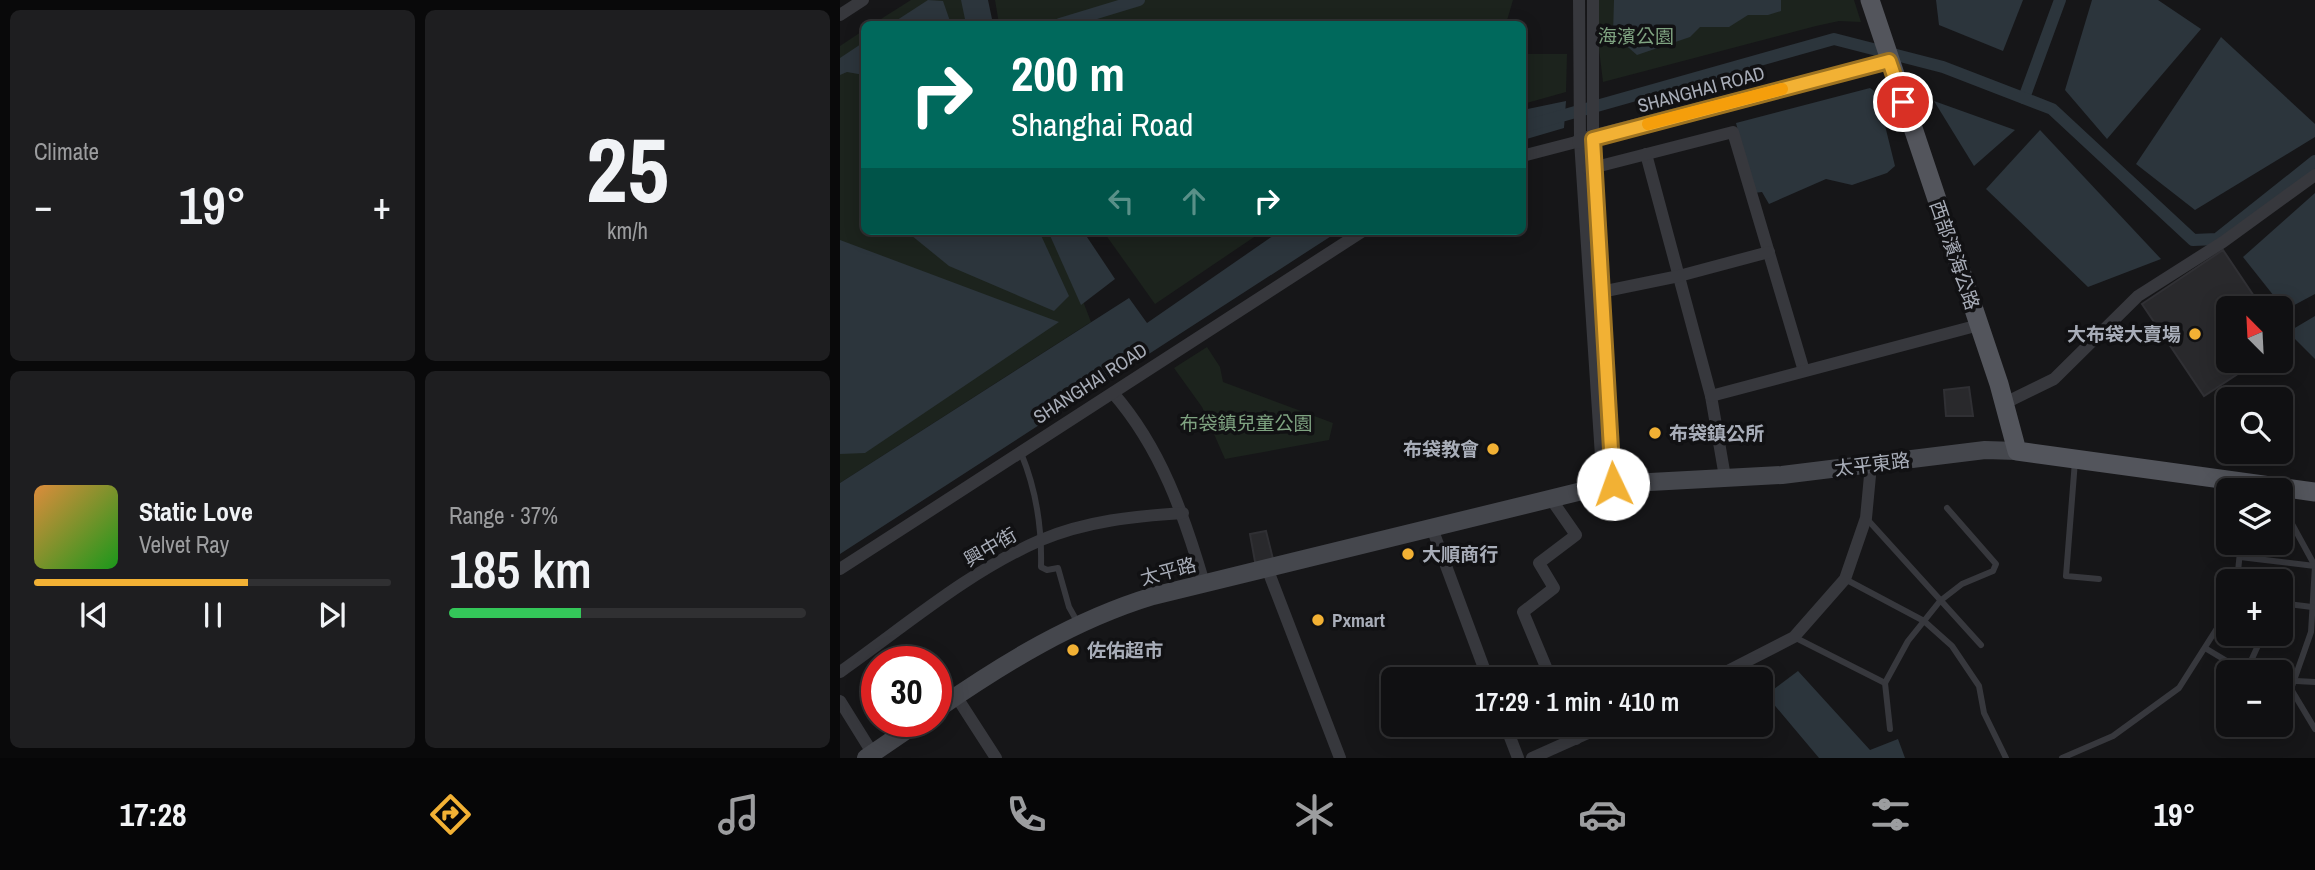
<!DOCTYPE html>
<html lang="en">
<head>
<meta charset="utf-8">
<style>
  body { margin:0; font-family:"Archivo Narrow","Noto Sans TC",sans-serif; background:#1e1e20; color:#f1f3f6; height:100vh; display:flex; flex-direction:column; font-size:26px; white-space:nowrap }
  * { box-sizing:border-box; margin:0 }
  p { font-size:23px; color:#9c9d9f }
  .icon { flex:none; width:38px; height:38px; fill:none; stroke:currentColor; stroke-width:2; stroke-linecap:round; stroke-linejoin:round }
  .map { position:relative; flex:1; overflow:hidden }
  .sheet { display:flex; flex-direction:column; gap:10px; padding:10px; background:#09090a; width:840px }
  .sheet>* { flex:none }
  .top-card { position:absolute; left:21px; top:21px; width:665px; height:214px; border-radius:10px; box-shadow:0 4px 18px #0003,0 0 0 2px #303032; background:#00695c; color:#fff; overflow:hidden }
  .needle { width:46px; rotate:336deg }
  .buttons { position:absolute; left:1376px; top:296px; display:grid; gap:14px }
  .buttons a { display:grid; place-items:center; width:77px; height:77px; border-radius:10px; background:#101012; box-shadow:0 4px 18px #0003,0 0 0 2px #303032; font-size:35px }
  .speed { position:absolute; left:21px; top:646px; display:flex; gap:14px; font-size:35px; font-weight:700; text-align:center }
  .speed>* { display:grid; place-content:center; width:91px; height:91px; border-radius:50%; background:#101012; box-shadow:0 4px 18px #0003,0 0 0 2px #303032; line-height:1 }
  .speed .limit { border:10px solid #d22; background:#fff; color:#111 }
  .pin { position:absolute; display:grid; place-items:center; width:60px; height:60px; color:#fff; margin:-30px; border:4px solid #fff; border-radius:50%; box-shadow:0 2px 7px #0007 }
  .me { position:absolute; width:77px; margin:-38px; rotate:357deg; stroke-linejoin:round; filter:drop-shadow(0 0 5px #0008) }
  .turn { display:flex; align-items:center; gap:24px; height:147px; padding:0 35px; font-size:32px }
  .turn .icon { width:91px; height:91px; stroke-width:2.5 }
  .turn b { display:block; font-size:49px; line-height:60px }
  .lanes { display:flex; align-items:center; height:66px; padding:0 35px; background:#0003; justify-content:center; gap:35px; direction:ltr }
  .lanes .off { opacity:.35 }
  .big { font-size:52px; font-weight:600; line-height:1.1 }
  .sheet .card { flex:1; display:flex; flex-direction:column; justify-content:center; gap:10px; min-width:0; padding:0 24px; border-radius:10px; background:#1e1e20 }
  .sheet .dial { align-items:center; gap:0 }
  .dial b { font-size:91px; line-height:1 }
  .song { display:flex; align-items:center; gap:21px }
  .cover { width:84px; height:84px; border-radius:10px; background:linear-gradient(135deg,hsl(30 70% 55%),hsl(120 70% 35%)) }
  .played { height:7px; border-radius:4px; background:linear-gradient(90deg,#f2b134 60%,#303032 60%) }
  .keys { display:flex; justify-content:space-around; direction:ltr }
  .heat { display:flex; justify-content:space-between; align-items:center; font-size:38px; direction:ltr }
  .charge { height:10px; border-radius:5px; background:linear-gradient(90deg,#34c759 37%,#303032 0) }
  .sheet .tiles { flex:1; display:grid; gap:10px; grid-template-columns:repeat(2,1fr) }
  .trip { position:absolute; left:541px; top:667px; width:392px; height:70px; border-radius:10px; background:#101012; box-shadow:0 4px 18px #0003,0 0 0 2px #303032; font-weight:600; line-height:70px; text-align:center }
  .tab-bar { display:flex; height:112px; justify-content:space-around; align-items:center; background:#060607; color:#9c9d9f }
  .tab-bar .icon { width:49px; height:49px }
  .tab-bar .active { color:#f2b134 }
  .tab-bar b { font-size:32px; color:#f1f3f6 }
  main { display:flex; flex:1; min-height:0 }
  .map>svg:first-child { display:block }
</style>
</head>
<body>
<main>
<section class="sheet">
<div class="tiles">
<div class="card"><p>Climate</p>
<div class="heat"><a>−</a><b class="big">19°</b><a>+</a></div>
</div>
<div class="card dial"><b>25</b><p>km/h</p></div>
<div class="card">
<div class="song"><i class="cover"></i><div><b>Static Love</b><p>Velvet Ray</p></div></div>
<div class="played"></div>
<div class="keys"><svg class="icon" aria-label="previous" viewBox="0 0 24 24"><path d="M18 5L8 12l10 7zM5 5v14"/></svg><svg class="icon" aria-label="pause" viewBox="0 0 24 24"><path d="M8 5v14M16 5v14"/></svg><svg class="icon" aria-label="next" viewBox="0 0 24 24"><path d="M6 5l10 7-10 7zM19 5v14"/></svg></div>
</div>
<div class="card"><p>Range · 37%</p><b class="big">185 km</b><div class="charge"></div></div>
</div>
</section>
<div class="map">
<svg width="1475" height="758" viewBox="0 0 1475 758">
  <rect width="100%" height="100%" fill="#161618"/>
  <!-- green -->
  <g fill="#1c231d">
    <path d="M71,0H126L136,24H33Z"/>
    <path d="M155,0H673L666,24H159Z"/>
    <path d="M759,0H1014L1021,22L999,21L976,26L763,82L759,49Z"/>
    <path d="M24,30V231H216L251,322L0,483V46Z"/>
    <path d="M683,54H727L726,92L683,104Z"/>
    <path d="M263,231H423L315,304Z"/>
    <path d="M367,347L380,367L383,382L493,423L489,440L385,459L362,407L334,368Z"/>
  </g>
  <!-- water -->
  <g fill="#2c353c">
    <path d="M88,0L103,1L111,24H51Z"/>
    <path d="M121,0H148L152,19L145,20V24H126Z"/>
    <path d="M774,0H941V11L928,15H908L889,27H860L850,37L797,55L773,34Z"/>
    <path d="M1096,0H1183L1163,51L1099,25Z"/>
    <path d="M1252,0H1318L1361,29L1267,139L1225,90Z"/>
    <path d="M1381,37L1475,124V137L1355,210L1296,164Z"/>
    <path d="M24,42V75L7,72L0,75V58Z"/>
    <path d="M1030,88L1037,93L1055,166L1047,173L1012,185L986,179L929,204L922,192L914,193L896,123Z"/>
    <path d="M726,101L724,128L683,140V110Z"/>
    <path d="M1094,101L1175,130L1134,166Z"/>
    <path d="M1200,130L1321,259L1248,287L1146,189Z"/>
    <path d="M1475,193V294L1445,310L1403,257Z"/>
    <path d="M66,231H199L229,296L214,311L109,266Z"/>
    <path d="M208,231H243L275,279L241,305Z"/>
    <path d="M440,231H499L0,554V483L289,298L307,323Z"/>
    <path d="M0,240L219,322L25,453L0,454Z"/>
    <path d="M1475,316V359L1448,332Z"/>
    <path d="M958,671L1030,750L1058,739L1065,758H979L926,695Z"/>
  </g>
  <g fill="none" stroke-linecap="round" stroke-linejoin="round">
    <!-- canal -->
    <g stroke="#2c353c" stroke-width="12">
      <path d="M220,24L299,0"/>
      <path d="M1184,98L1220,0"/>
      <path d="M682,127L994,39L1103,67L1212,109L1353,240L1377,239L1475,161"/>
    </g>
  </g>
  <!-- building -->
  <g fill="#29292c" stroke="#303034" stroke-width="2">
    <path d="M1383,250L1422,308H1388V360H1419L1364,396L1302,304Z"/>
    <path d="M1129,387L1133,416H1106L1104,390Z"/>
    <path d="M426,531L434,563L416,567L410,534Z"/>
  </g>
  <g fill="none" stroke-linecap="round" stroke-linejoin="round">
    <!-- service -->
    <g stroke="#37383d" stroke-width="6">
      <path d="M181,453C196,489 202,527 201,567L207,570L218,568L229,607L238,623"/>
      <path d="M1235,461L1226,576L1259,579"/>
      <path d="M1440,502L1475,566L1471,632L1451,689L1475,729"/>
      <path d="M1027,519L1141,645"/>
      <path d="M1400,557L1475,566"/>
      <path d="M1005,579L1084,621L1112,646L1139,686L1144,713L1166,758"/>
      <path d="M1397,581L1401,542"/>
      <path d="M1440,603L1472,607"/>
      <path d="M954,637L1045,683"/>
      <path d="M1365,648L1405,672"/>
      <path d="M1406,672L1420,641"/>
      <path d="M1456,681L1475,682"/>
      <path d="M1050,729L1045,683L1068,641L1100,601L1122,584L1153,571L1156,564L1107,508"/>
      <path d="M1222,758L1273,736L1339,688L1388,611"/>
    </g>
    <!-- minor -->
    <g stroke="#37383d" stroke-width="12">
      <path d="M739,0L740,141L763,486"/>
      <path d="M753,0V139L773,484"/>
      <path d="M0,15L23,0"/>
      <path d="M806,154L871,396L885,477"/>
      <path d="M682,156L740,141"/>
      <path d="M748,169L893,132L964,371"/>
      <path d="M756,293L839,276L929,252"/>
      <path d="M273,393C321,448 344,515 364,583"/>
      <path d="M871,396L1139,325"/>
      <path d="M1163,404L1214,379L1298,296L1383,242L1475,175"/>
      <path d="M711,499L736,535L699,563L714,588L683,612L711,679"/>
      <path d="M592,528L648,679"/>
      <path d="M427,568L500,758"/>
      <path d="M0,569L523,231"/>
      <path d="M0,672C64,627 129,571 201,540C246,521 295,516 343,513"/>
      <path d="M872,679L954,637L1005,579L1026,518L1031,465"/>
      <path d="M116,696L156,758"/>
      <path d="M0,701L33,754"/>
      <path d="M665,724L678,758"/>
      <path d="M730,724L736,739"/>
      <path d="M692,758L768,724"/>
    </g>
    <!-- tertiary -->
    <path stroke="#37383d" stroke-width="16" d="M740,141L1049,61"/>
    <!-- secondary -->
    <g stroke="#45474d" stroke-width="18">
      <path d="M96,710C164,663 234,620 313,596L738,492L773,484L942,475L1145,450L1177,451"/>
      <path d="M26,758L80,721"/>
    </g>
    <!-- primary -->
    <path stroke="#53555c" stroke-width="19" d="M1030,0L1159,384L1177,451L1475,492"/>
  </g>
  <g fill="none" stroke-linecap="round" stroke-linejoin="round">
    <!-- route casing -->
    <g stroke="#9d7322" stroke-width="18">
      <path id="route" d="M773,484L753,139L1049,61L1063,102"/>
    </g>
    <!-- route -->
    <use href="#route" stroke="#f2b134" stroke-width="12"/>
    <!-- slow -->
    <path stroke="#f59e0b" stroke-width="12" d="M808,124L942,89"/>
  </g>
  <!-- markers -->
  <g fill="#f2b134" stroke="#111113" stroke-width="2.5">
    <circle cx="1355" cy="334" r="7"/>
    <circle cx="815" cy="433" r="7"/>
    <circle cx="653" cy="449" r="7"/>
    <circle cx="568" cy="554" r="7"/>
    <circle cx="478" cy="620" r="7"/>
    <circle cx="233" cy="650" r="7"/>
  </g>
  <g text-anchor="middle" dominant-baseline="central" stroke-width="7" stroke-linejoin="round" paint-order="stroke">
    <!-- park labels -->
    <g font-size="19" fill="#7fa381" stroke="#111113">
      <text x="796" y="36">海濱公園</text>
      <text x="406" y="423">布袋鎮兒童公園</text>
    </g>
    <!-- street labels -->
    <g font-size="19" fill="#a8adb8" stroke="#111113">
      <text transform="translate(861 89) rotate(-15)">SHANGHAI ROAD</text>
      <text transform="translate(1115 255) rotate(71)">西部濱海公路</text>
      <text transform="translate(250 383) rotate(-33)">SHANGHAI ROAD</text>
      <text transform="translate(1032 464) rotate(-7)">太平東路</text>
      <text transform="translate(150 547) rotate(-30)">興中街</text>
      <text transform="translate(328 571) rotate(-15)">太平路</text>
    </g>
    <!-- poi labels -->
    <g font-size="19" font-weight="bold" fill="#a8adb8" stroke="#111113" text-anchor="start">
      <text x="1341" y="334" text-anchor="end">大布袋大賣場</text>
      <text x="829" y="433">布袋鎮公所</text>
      <text x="639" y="449" text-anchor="end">布袋教會</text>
      <text x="582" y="554">大順商行</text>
      <text x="492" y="620">Pxmart</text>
      <text x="247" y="650">佐佑超市</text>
    </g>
  </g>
</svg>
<div class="buttons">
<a><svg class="needle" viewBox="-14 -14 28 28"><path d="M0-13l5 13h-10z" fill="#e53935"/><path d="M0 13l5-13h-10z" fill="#9c9d9f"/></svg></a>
<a><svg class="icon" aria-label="search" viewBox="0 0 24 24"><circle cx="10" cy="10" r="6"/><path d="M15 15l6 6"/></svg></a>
<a><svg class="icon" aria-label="layers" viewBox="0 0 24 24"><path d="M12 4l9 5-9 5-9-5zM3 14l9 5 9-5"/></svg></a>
<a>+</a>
<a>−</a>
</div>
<div class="speed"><div class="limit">30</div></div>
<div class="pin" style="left:1063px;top:102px;background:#d93025"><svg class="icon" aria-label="arrive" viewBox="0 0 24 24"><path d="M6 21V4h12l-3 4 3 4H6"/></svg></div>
<svg class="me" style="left:773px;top:484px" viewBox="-20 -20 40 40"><circle r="19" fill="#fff"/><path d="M0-13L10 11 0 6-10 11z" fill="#f2b134"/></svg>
<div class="trip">17:29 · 1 min · 410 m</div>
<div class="top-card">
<div class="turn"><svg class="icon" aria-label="right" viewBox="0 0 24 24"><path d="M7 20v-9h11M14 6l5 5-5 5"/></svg><div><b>200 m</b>Shanghai Road</div></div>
<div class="lanes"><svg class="icon off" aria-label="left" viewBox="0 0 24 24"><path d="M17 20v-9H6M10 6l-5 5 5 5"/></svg><svg class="icon off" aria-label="ahead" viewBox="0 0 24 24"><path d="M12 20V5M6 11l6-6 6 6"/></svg><svg class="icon" aria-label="right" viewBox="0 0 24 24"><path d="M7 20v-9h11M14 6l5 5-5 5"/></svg></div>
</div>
</div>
</main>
<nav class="tab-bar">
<b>17:28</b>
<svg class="icon active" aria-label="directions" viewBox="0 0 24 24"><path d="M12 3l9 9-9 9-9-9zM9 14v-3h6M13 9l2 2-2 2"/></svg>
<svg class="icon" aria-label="music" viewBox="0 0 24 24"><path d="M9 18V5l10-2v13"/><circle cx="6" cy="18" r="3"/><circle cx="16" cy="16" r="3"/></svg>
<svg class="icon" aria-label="phone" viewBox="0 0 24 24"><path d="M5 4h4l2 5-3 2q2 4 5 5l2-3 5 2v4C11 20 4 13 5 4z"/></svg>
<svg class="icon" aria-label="climate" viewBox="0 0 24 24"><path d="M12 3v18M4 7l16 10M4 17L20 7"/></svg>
<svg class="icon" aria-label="car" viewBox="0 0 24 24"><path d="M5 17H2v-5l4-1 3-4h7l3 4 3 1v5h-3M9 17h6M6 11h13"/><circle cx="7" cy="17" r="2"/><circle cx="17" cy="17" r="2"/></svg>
<svg class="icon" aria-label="filters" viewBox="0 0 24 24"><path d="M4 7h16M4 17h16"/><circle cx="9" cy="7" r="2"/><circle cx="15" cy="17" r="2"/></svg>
<b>19°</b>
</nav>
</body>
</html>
